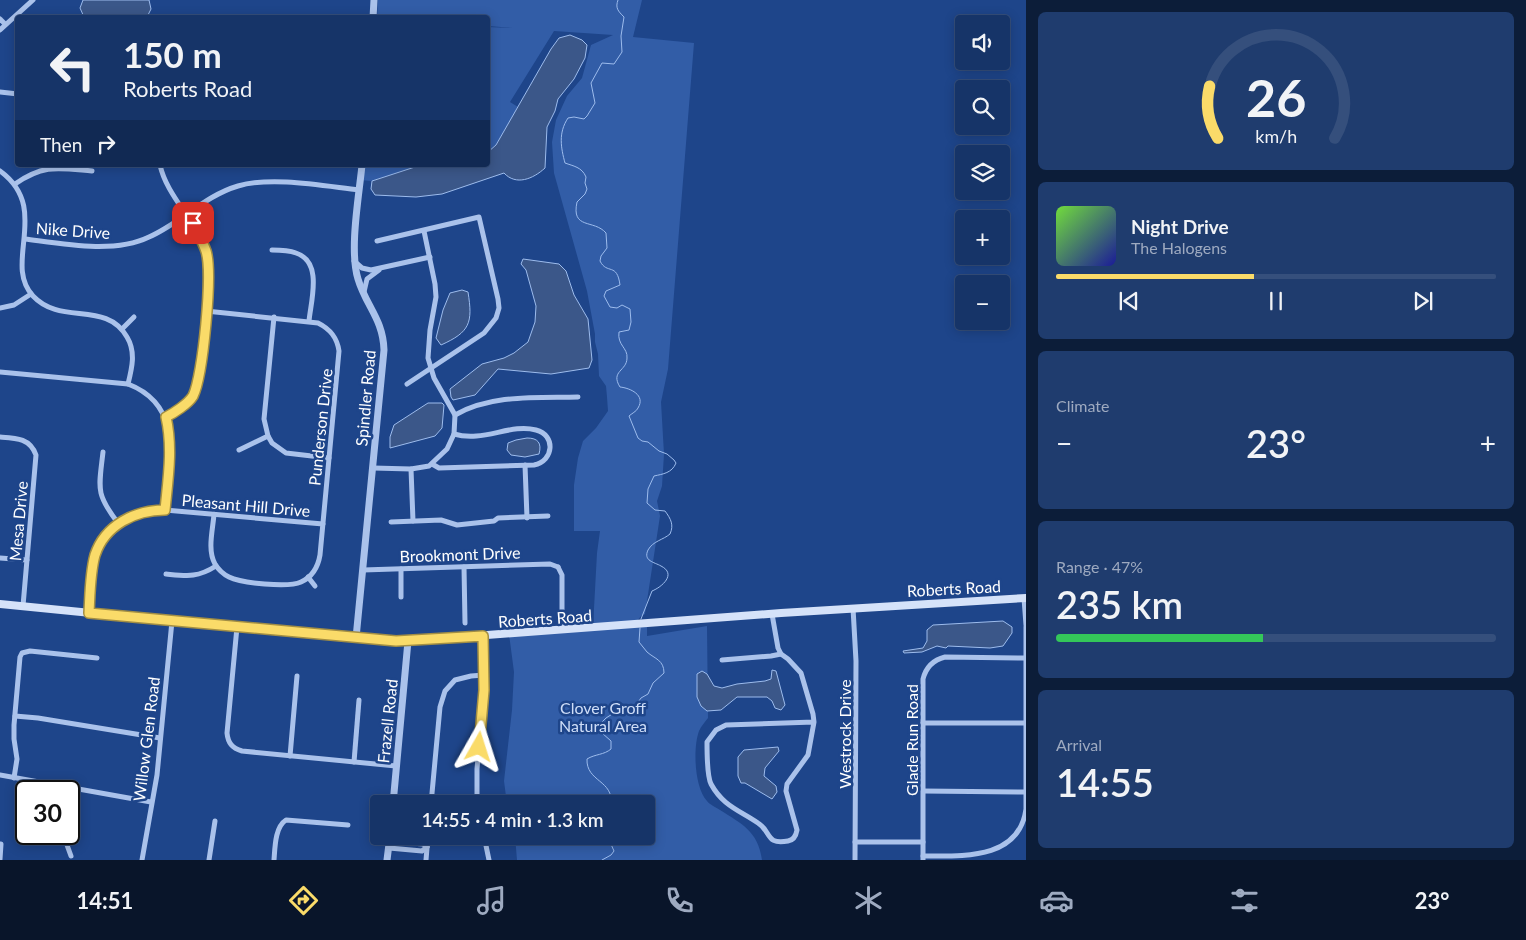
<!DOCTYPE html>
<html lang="en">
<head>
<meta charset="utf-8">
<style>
  body { margin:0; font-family:Lato,sans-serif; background:#1f3c6e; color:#f1f3f6; height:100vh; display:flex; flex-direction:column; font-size:19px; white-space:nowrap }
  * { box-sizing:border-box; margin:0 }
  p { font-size:16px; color:#9eaac0 }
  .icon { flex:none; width:28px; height:28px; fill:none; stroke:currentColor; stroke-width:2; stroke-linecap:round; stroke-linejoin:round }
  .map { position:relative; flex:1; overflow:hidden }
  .drawer { display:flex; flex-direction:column; gap:12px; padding:12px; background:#0c1d39; width:500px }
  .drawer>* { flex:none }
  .top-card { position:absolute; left:15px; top:15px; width:475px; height:152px; border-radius:5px; box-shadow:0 2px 12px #0003,0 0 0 1px #354f7c; background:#163468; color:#f1f3f6; overflow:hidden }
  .controls { position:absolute; left:955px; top:15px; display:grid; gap:10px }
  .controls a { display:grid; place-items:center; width:55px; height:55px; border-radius:5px; background:#163468; box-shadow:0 2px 12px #0003,0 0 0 1px #354f7c; font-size:25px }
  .speed { position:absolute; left:15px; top:780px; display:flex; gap:10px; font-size:25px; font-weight:700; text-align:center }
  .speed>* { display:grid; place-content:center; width:65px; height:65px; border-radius:50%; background:#163468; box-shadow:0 2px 12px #0003,0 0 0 1px #354f7c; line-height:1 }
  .speed .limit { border:2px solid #111; border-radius:8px; background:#fff; color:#111 }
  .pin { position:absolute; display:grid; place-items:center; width:42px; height:42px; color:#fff; margin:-21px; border-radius:10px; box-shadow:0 2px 8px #0006 }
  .me { position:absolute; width:55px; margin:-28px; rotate:6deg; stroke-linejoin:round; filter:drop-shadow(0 0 4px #0008) }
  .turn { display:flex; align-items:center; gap:18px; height:105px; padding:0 25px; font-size:22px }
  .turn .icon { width:65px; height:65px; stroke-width:2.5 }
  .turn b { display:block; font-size:35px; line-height:42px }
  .then { display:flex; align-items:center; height:48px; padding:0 25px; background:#0003; gap:10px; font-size:19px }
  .big { font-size:38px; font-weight:600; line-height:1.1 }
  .drawer .card { flex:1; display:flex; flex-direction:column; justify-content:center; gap:8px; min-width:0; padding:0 18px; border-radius:8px; background:#1f3c6e }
  .drawer .dial { align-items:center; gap:0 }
  .dial svg { height:130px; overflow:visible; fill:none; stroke:#354f7c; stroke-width:7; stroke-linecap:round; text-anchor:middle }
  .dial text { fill:#f1f3f6; stroke:none }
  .song { display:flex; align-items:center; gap:15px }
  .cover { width:60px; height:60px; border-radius:8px; background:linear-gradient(135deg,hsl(100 70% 55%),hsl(240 70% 35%)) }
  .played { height:5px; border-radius:2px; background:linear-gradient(90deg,#fadb69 45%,#354f7c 45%) }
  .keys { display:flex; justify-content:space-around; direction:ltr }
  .heat { display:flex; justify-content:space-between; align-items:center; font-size:28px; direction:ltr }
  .charge { height:8px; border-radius:4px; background:linear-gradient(90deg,#34c759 47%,#354f7c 0) }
  .trip { position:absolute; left:370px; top:795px; width:285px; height:50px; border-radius:5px; background:#163468; box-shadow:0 2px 12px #0003,0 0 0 1px #354f7c; font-weight:600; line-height:50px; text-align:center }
  .dock { display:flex; height:80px; justify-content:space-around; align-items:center; background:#09152a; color:#9eaac0 }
  .dock .icon { width:35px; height:35px }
  .dock .active { color:#fadb69 }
  .dock b { font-size:22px; color:#f1f3f6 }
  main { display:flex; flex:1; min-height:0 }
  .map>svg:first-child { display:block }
</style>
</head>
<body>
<main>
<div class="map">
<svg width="1026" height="860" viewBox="0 0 1026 860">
  <rect width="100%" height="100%" fill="#1e458a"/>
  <!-- green -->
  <g fill="#325da7">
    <path d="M378,0H642L633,37L694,43L668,369L661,402L664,454L662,486L657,501L660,516L645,614L641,616L635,624H647V636L707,626L708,718C705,722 701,726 699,731C693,747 694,787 707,801C710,805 716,807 720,810C742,824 758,831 762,860H517L515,836H646V804H507L504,781L512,710L514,672L509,634L593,627L597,553L600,531H574V485L578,458L583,441L596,428L608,411L607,397L606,386L599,376L598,354L595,342V334L587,291L554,173L552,142L556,120L567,96L582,78L591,45L613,35L554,31L510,102L518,107L496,145L488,152V27L513,28L488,26V18H377Z"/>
    <path d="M362,165H421L372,181L360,180Z"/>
  </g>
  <!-- water -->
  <g fill="#3b5789" stroke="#9dbced">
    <path d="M83,0H149L151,9L147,17H84L80,8Z"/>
    <path d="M570,35L582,40L587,45L585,58L574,79L558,99L555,111L547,127L545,168C533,179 516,186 504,173L442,194L416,197L375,195L371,189L372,181L421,165H488V152L496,145L551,49L559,38Z"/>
    <path d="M523,259L559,264L566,271L574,295L588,319L592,360L589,368L551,374L498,369L475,395L453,400L451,397L450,389L482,364L504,358L514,353L528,342L535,322L536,306L526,270L521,264Z"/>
    <path d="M462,290L468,292C473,323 470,332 441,345L436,338L443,310L450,293Z"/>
    <path d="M428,403H442L444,405L442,428L435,436L390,448V437L394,425Z"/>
    <path d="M527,438C538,438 542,443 539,454L525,457L511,455L507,450L508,443L516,440Z"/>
    <path d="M1003,621L1012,627V633L1003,646L990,648L948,646L946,648L937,646L922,652L904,653L903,651L923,648L927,641V630L933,625Z"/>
    <path d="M772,670L776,671L785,705L781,710L775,708L772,701L767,697H737L721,710L707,711L701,706L697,697V674L702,671L707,674L714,686L722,688L737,684L765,681L771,679Z"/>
    <path d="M778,747L779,751L765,768L764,776L776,786L777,792L772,799L745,783H741L738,776V757L744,750Z"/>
  </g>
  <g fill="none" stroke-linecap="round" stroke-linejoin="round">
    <!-- stream -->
    <g stroke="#9dbced" stroke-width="1">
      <path d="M618,0C615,8 618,11 624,17L621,36L622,52L614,64L602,63L591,83L595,103L587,116L584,119L574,117L568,118C558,133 561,148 565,163C573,166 582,167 586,177L585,183L587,189L585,194L577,202C571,230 594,219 606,233L607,248L601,256L600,261C607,275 617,262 620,285L606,291L604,296L610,307L617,308L622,305L630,309L631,322L629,330L619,332C617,345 628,348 627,358C627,371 610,371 620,387C630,388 646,395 638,408C637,411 631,414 629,416L638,438L642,441L648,442L659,451L667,454L674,460L676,463C672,473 663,474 654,476L648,489L647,503L655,510L665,511C671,519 674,525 670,534C663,540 653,541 648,550C643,561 654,562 661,566C677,574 662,587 652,591L641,619"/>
      <path d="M611,804C614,780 586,782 587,759C595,754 604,755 611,749V741L602,733L600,724L606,718L617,711L636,705L641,698L648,694L653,683L664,673C664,660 655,659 647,652C644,649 642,645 639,642L640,628"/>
      <path d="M602,860L611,855L614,851L610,842L603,836"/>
    </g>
    <!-- minor -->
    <g stroke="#aac2eb" stroke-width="5">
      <path d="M0,19L5,24"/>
      <path d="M0,30L33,0"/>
      <path d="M0,92L18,94"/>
      <path d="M160,165C166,192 188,213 200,238C202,243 205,248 206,252C212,276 204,376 192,396C188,404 174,413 166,417"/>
      <path d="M0,171C52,209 2,263 33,296C61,326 106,300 127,337C136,352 132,368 128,384"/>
      <path d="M15,184C44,164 58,168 92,171"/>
      <path d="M25,239C63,244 114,254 149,237C181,223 204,196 238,186C272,176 324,186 359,190"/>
      <path d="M377,241L479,217L498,299L499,308L496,318L484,333L407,384"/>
      <path d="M272,250C280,250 288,250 296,253C323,262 311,300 309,321"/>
      <path d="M354,261L362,268L371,270L430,257"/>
      <path d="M364,292L367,279L379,270"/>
      <path d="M0,308L14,305L31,294"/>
      <path d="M206,311L318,323C330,329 337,337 339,351L320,555C318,567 312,577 301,582C288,588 241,583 229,577C223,574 218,569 215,564C207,550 213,529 214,514"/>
      <path d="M274,317L264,419L268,436L272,443L286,453L329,458"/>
      <path d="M122,329L134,317"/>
      <path d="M0,372L128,384C185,406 169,462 165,510"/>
      <path d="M455,415C492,394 537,398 578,397"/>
      <path d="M0,437C16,438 30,438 36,455L23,606"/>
      <path d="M239,450L268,436"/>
      <path d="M103,452C99,488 95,493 118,523"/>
      <path d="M432,464L439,468L534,465C554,461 556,435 536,430C510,423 483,443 454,434"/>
      <path d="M525,465L527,518"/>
      <path d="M373,468L411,469L429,466L447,449L454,434L455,415L434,378L428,358L430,330L436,297L435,284L424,231"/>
      <path d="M411,469L413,521"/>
      <path d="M391,522L441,520L457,525L494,521L498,518L548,516"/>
      <path d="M0,558L27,560"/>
      <path d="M464,567L465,623"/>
      <path d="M558,567L562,575V630"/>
      <path d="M401,569V597"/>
      <path d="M363,570L550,564L558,567"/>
      <path d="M166,574C187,576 197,578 216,566"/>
      <path d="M308,577L315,586"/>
      <path d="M1024,598L1026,625"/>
      <path d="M853,608L856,661L855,860"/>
      <path d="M89,613C90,595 90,573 95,555C105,525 135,510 165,510L323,524"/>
      <path d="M772,614L778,648L781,654L788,659L801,673L813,714L814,722L808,755L787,784L786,791L797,830C796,836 794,840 788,841C765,845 772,832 758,823C739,810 723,806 711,784C707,776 707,752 707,742L716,730L726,725L814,722"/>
      <path d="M237,627L227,733C228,743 232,748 242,751L396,766"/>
      <path d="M722,660L771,656L781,654"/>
      <path d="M15,716L38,718L160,738"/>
      <path d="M923,723H1025"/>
      <path d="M290,756L297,676"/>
      <path d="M354,762L359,700"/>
      <path d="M0,775L151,802"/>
      <path d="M14,778L17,759L14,739V725L20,657L22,653L30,651L97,658"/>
      <path d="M923,791L1026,792"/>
      <path d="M431,804L440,707L445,691L455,680L471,676L484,675"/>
      <path d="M477,804V769L484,690L483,636"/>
      <path d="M69,818L73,789"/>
      <path d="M67,834V845L71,856"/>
      <path d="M484,836L489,860"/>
      <path d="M389,841L423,844L427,847"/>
      <path d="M855,842H923"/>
      <path d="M389,848L422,851L427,847"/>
      <path d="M923,856C964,856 1019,860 1026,809V627"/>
      <path d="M0,859L1,844"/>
      <path d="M142,860L157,775L172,621"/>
      <path d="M209,860L215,821"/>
      <path d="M274,860C275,847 275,827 286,820L348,825"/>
      <path d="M426,860L428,836"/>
      <path d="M923,860V679C926,667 933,660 945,657L1026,658"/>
    </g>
    <!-- tertiary -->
    <g stroke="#aac2eb" stroke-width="7">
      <path d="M373,18L374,0"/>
      <path d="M356,638L384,350C383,319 366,306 358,279C349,250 359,196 362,165"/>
      <path d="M393,804L408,641"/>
      <path d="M387,860L390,836"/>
    </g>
    <!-- secondary -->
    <path stroke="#d5e2f9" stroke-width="8" d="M0,604L172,621L408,641L781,613L1026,598"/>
  </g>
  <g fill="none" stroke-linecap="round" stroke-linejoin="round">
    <!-- route casing -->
    <g stroke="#a28e44" stroke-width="12">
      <path id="route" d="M193,223C197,232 203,242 206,251C213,273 203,376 193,396C188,404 174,413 166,417C173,448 168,479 165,510C135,510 105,525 95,555C90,573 90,595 89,613L396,641L483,636L484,690L479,747"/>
    </g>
    <!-- route -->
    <use href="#route" stroke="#fadb69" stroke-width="9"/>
  </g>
  <g text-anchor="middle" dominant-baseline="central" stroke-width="5" stroke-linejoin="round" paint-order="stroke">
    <!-- street labels -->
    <g font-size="16" fill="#fff" stroke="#1e458a">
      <text transform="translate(73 230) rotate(4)">Nike Drive</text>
      <text transform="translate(365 398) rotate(-85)">Spindler Road</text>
      <text transform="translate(320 427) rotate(-84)">Punderson Drive</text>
      <text transform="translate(246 505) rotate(5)">Pleasant Hill Drive</text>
      <text transform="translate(18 521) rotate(-85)">Mesa Drive</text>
      <text transform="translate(460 554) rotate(-2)">Brookmont Drive</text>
      <text transform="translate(954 588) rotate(-3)">Roberts Road</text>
      <text transform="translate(545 618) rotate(-4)">Roberts Road</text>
      <text transform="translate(387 721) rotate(-84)">Frazell Road</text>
      <text transform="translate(844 734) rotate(-90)">Westrock Drive</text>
      <text transform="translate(146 739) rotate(-83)">Willow Glen Road</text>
      <text transform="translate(911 740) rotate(-90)">Glade Run Road</text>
    </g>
    <!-- park labels -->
    <g font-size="16" fill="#cfdef8" stroke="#1e458a">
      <text x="603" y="707">Clover Groff<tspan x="603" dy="18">Natural Area</tspan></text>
    </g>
  </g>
</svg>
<div class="controls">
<a><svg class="icon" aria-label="sound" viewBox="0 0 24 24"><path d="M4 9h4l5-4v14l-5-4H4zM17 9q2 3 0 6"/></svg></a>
<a><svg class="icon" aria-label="search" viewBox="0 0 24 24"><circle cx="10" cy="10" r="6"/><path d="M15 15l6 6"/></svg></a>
<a><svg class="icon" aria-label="layers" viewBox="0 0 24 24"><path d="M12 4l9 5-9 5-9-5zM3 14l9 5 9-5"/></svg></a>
<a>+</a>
<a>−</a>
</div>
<div class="speed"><div class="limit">30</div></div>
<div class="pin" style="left:193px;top:223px;background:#d93025"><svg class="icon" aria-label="arrive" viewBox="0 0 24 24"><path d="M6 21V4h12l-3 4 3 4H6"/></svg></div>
<svg class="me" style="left:479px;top:747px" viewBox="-20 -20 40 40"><path d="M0-17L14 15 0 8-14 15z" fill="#fadb69" stroke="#fff" stroke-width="4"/></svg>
<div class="trip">14:55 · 4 min · 1.3 km</div>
<div class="top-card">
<div class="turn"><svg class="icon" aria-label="left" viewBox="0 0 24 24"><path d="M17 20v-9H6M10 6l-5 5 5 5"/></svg><div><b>150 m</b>Roberts Road</div></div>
<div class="then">Then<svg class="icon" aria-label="right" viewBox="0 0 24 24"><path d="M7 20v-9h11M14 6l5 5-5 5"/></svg></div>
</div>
</div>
<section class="drawer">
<div class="card dial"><svg viewBox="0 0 100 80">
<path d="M14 69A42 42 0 1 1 86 69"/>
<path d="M14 69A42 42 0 0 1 9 37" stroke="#fadb69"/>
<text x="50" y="56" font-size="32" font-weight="700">26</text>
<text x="50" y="72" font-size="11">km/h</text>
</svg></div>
<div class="card">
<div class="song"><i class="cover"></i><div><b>Night Drive</b><p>The Halogens</p></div></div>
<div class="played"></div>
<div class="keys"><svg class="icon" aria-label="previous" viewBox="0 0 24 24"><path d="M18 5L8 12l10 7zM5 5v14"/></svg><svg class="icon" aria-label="pause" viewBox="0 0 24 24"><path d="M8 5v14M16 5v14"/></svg><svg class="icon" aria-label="next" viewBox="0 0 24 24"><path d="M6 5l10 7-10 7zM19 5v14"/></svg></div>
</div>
<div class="card"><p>Climate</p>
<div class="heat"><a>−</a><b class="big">23°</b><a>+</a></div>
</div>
<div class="card"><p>Range · 47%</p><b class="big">235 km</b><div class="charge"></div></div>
<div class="card"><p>Arrival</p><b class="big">14:55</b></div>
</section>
</main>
<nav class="dock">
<b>14:51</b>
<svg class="icon active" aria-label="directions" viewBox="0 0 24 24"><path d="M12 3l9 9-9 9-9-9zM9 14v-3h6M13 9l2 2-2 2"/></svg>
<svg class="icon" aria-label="music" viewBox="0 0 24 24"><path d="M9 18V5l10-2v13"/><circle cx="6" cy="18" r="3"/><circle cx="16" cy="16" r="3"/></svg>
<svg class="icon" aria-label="phone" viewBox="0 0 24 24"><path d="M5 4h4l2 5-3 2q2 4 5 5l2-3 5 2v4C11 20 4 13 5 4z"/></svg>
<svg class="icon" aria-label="climate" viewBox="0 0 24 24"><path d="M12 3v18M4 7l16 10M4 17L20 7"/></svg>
<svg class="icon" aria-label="car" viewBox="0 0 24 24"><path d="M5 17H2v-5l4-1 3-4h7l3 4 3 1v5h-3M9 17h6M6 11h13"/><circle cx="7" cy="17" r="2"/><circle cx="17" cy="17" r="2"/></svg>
<svg class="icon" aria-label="filters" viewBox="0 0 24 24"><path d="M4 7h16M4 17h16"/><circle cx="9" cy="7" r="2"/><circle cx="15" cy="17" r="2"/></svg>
<b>23°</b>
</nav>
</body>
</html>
